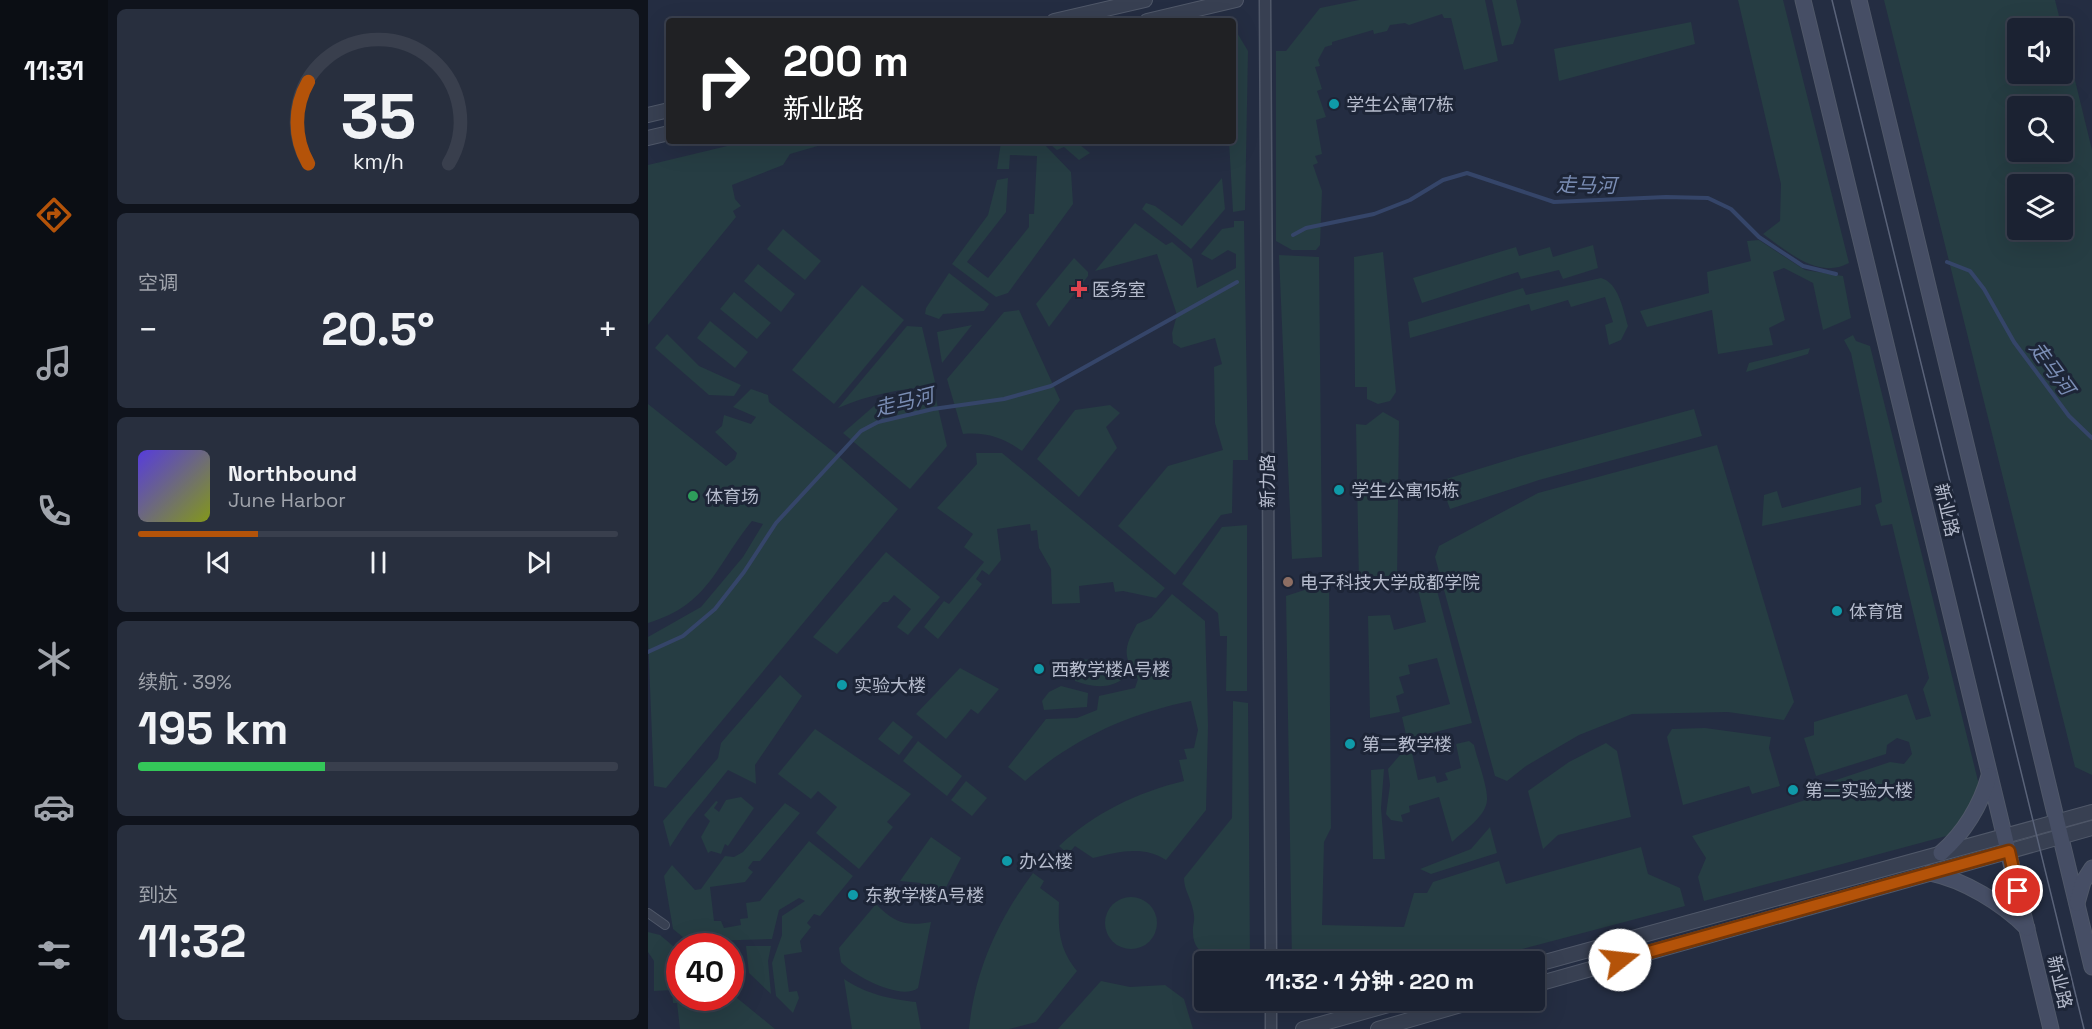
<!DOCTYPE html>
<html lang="zh">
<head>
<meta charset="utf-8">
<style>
  body { margin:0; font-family:"Space Grotesk","Noto Sans SC",sans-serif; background:#282f3e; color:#f1f3f6; height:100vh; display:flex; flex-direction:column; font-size:22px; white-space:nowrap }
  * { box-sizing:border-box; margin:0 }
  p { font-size:20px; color:#a0a4ac }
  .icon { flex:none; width:33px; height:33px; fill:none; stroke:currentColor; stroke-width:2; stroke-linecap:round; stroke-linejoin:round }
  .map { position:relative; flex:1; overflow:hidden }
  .sheet { display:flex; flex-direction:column; gap:9px; padding:9px; background:#0f131c; width:540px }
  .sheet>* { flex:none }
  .banner { position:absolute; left:18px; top:18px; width:570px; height:126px; border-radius:6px; box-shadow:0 6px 24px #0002,0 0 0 2px #393f4d; background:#202124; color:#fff; overflow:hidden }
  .buttons { position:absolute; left:1359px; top:18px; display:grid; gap:12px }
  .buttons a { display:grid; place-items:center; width:66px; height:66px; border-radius:6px; background:#1b2232; box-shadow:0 6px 24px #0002,0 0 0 2px #393f4d; font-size:30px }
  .speed { position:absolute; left:18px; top:933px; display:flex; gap:12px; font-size:30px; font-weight:700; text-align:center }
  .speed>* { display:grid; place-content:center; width:78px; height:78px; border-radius:50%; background:#1b2232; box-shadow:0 6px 24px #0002,0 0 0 2px #393f4d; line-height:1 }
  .speed .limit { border:9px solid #d22; background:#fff; color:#111 }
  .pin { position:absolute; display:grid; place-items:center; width:51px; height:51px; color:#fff; margin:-26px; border:3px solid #fff; border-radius:50%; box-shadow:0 2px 6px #0007 }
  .me { position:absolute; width:66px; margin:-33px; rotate:74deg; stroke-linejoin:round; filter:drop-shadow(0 0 4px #0008) }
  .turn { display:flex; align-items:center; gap:21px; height:126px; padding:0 18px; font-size:27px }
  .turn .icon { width:78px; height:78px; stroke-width:2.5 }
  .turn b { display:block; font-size:42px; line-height:51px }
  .big { font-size:45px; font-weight:700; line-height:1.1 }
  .sheet .card { flex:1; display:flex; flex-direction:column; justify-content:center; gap:9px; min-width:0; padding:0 21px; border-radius:9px; background:#282f3e }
  .sheet .dial { align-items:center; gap:0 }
  .dial svg { height:156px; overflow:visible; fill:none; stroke:#393f4d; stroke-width:7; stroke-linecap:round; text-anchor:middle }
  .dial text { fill:#f1f3f6; stroke:none }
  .song { display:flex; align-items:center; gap:18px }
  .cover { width:72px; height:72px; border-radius:9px; background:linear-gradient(135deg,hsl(250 70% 55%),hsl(70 70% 35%)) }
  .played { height:6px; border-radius:3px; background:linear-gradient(90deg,#b45309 25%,#393f4d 25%) }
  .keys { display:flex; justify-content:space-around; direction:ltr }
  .heat { display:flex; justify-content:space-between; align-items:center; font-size:33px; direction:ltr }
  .charge { height:9px; border-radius:4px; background:linear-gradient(90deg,#34c759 39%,#393f4d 0) }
  .trip { position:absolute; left:546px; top:951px; width:351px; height:60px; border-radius:6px; background:#1b2232; box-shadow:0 6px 24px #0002,0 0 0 2px #393f4d; font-weight:700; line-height:60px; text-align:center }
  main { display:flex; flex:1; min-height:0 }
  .dock { display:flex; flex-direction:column; width:108px; justify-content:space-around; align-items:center; background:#0b0e14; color:#a0a4ac }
  .dock .icon { width:42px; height:42px }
  .dock .on { color:#b45309 }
  .dock b { font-size:27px; color:#f1f3f6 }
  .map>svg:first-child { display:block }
</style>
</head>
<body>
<main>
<nav class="dock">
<b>11:31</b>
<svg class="icon on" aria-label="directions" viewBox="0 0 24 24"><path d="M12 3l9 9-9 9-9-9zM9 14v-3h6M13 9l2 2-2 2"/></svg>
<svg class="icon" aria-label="music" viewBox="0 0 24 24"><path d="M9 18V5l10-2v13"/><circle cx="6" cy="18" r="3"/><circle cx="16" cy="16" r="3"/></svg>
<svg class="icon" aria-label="phone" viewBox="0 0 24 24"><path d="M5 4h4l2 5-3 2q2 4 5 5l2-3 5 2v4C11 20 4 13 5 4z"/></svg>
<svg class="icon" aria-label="climate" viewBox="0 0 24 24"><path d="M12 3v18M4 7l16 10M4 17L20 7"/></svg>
<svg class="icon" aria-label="car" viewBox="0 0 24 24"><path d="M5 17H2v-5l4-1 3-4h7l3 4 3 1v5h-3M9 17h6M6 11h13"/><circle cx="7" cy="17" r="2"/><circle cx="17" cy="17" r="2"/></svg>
<svg class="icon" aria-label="filters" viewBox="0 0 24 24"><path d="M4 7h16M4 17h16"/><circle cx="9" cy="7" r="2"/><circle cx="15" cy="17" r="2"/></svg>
</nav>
<section class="sheet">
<div class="card dial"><svg viewBox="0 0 100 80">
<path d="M14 69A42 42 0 1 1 86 69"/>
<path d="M14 69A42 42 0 0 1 14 27" stroke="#b45309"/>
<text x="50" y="56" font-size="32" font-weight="700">35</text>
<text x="50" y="72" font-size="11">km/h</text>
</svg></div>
<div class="card"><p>空调</p>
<div class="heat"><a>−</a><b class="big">20.5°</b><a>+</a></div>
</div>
<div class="card">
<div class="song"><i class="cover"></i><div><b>Northbound</b><p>June Harbor</p></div></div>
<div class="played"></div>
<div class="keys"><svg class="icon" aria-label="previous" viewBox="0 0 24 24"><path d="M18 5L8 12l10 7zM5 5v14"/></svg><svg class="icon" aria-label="pause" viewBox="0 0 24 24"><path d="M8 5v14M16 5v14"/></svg><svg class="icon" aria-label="next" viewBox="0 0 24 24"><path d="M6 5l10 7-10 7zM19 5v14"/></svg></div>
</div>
<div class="card"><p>续航 · 39%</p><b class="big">195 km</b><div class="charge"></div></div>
<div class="card"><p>到达</p><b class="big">11:32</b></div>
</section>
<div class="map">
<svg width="1444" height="1029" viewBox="0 0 1444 1029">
  <rect width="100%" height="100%" fill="#242d42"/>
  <!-- green -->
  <g fill="#263d43" fill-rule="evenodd">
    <path d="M711,0H837L850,61L816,70L803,18H796L794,14L761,25L757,23L742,25L739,31L726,34L725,30L684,42V45L677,47L670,60L672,66L667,67L674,89L669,91L678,117L668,120L674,154L667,156L670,163L665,165L674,191L672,245L668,250H644L628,241V51H638L672,8Z"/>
    <path d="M844,0H868L873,22L865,44L854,46Z"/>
    <path d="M1090,0H1135L1201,263C1170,280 1139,251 1115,234L1132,221L1133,184Z"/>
    <path d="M1236,0H1407L1414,28H1370V74H1414L1415,31L1444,150V775L1427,767ZM1414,106V152H1370V106ZM1414,184V230H1370V184Z"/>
    <path d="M1043,22L1047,44L911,81L906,49Z"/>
    <path d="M585,26L600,51L597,210L585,212L581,141H585Z"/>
    <path d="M100,141H187L142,154L135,165L84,185L87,199L93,206L85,211L88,217L0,325V165Z"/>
    <path d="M384,141L396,144L423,172L425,204L360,293L348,297L304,264L340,215L349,180L360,178L358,212L319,262L340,278L381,227V214H386L389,156L362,155L361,169H349L353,142Z"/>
    <path d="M398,141H427L442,153L431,160L416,147L409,150Z"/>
    <path d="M574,178L577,209L543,249L494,209L498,203L507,206L534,226Z"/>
    <path d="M586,221H596L600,460H585L584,513L573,515L527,575L470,526L520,466L575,450L567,423L566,367L574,364L567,338L533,348L525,343L524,333L529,315L509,254L447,271L487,223L518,245L524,242L544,259L549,288L588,268V254L580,250L564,260L553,254L574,229L586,227Z"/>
    <path d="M135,229L173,261L157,280L119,249Z"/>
    <path d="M1111,240L1157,270L1195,276L1203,318L1175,330L1165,283L1136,268L1125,272L1137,320L1121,328L1125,345L1070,354L1064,310L999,327L992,311L1061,293L1059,272L1103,261L1099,241Z"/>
    <path d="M945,245L950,268L915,279L911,270L873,279L870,272L774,303L765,278L868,247L871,256L902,247L905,257Z"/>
    <path d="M735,252L748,392L742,401L730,404L719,399V387H707L706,257Z"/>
    <path d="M631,255L671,257L674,557L644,559Z"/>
    <path d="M426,258L440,272V276L401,327L388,304Z"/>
    <path d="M110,264L147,294L133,312L96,281Z"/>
    <path d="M301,273L341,304L336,311L295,314L291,319L277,314L278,308Z"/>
    <path d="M953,278C971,283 975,310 980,326L973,340L961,345L957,325L965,322L957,297L923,307L920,300L883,311L881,304L762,338L760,322L875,288L878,295Z"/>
    <path d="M214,285L256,320L186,404L144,370Z"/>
    <path d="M86,292L123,323L109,339L72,309Z"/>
    <path d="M371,310L412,400L374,451C355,438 339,432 315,434L299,379L356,312Z"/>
    <path d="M62,321L100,352L87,368L49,338Z"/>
    <path d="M324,325L294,363L289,332Z"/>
    <path d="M259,326L274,327L288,386C253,389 222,394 190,408Z"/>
    <path d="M19,334L51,366L93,385L86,396L61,395L7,348Z"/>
    <path d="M1205,335L1208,341L1222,346L1332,789L1302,835L1056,901L1050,877L1058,858L1044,836L1173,795L1170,786L1242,762L1256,764L1264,754L1261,742L1249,738L1239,745L1238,754L1168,776L1156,738L1166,735V722L1259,694L1268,720L1283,716L1275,689L1281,678L1244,524L1233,526L1227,505L1234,502L1231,485L1203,353L1196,340Z"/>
    <path d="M1162,348L1160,354L1098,372L1101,363Z"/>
    <path d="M103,389L120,395L121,402L187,453L250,509L18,788L6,786L0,637L53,607L95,557L115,524L104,521C68,565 61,605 0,623V404L78,466L87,459L89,453L67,432L74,426L76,415L103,424L108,417L85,407Z"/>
    <path d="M287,395L299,446L262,489L195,433L226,406Z"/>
    <path d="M462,405L472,413L458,427L469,448L431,497L389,459L427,410Z"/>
    <path d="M1046,409L1054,436L891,480L802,509L792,481L873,456Z"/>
    <path d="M735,412L751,421L749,583H711L708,424L718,425Z"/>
    <path d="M1069,445L1146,702L1136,720L1080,712L984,714L931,735L878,766L859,781L847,776L787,557L791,546L890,493Z"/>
    <path d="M328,453H354L517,588L508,598L475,591L467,592L465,582L431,586L432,603L404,604L403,569L391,548L389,530L383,531L382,524L349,529L353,560L341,575L334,570L328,579L334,584L290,639L276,627L296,601L301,604L336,562L316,547L325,534L289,508L329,464Z"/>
    <path d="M1213,487V505L1114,526L1116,495L1129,491L1134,508Z"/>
    <path d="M599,525V691H578L579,636H572L570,613L534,584L574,527Z"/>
    <path d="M238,552L292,597L260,635L249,627L263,609L246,595L240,602H235L189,654L165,637Z"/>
    <path d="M681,582L683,828L676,842L674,925L756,927L766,893H779L785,882L851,861L858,884L993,847L1000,874L1032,888L1037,906L829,961H644L638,596Z"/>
    <path d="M768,582L787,583L824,723L759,739L754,717L802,704L789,658L760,665L762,674L751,677L756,693L748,696L752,712L722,718L720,616L742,615L746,630L778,622Z"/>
    <path d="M524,594L557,621L560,726L558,810L518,860C495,845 470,852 445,858L427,846L420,854L411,846C446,813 490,792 536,781L531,760L539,759L536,749L546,748L550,730L543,701C482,713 424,739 377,781L360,767L398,719L429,718L449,710L451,696L487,688L490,679C474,655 476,648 489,624L503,618Z"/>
    <path d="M432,659L470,662L477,677C463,690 443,687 427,681L423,662Z"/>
    <path d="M312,668L351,689L330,714L323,709L298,739L268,714Z"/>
    <path d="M132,675L154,696L107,765L108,784L80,770L39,821L22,847L15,821L70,758L73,743Z"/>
    <path d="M413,686L440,693L439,707L396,710L394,701L401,692Z"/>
    <path d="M585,701L600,703L602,961C583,962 545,962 545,933C544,924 548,923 545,910C543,898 536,890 536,878L584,818Z"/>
    <path d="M245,721L265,737L251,755L230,739Z"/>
    <path d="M1057,728L1123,737L1121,748L1132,786L1104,794L1101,786L1035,805L1019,737L1024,729Z"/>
    <path d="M167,729L263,794L239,822L245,827L211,869L168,833L189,807L170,791L163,799L130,774Z"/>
    <path d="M270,741L314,776L299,796L255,761Z"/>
    <path d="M821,741L826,745C829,759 840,787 839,800C838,817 815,831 804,842L791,797L761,806L762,812L753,815L755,822L743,820L738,814L742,785L740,769L752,755L764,753L770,780L787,776L789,783L800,780L797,773L813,768L808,744Z"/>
    <path d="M958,743L969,751L983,817L910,835L895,849L880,791L921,762Z"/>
    <path d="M736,769L733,808L737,859H725L723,770Z"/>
    <path d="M318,781L339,798L324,816L303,800Z"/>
    <path d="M93,797L106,808L80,846L77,844L73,854L63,851L60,853L53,837L62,821L56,815L68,801L70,802L66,808L71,812L78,800Z"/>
    <path d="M137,803L152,813L112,861H105L100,868L105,872L97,882L62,887L66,921H73L76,928L93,925L92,919L100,918L98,903L112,901L161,841L205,876L172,916L166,914L159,923L163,927L152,941L154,952L136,955L141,992L149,991L151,998L145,1013L128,996L124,963L134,935V916L157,901L151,898L131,910L124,939L60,941L46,946L25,929L16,876L24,865L47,890L53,889L77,856L86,857L95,852Z"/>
    <path d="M842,827L849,853L783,874L772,869L823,849Z"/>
    <path d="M283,837L313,858L292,899L276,901L273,883L252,881Z"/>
    <path d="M385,873L396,881L392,888L411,902C410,930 411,949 429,971L388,1022L361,1029H321C327,970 350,920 385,873Z"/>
    <circle cx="483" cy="923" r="26"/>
    <path d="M228,904C245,922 258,927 283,922L270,988C253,1001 206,976 193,962L191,948Z"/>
    <path d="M0,932L12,935L31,951L32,998H82L83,993L127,1029H32L29,1003H25L24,990L6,991V961L0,952Z"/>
    <path d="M98,946H123L120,961L123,994L101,973Z"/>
    <path d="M196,979C219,994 240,999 268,1002L273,1029H204Z"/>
    <path d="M453,981L482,987L517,985L536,999L545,1029H410Z"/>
  </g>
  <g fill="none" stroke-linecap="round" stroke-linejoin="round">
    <!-- stream -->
    <g stroke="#354569" stroke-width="4">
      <path d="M645,235L658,228L726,214L762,200L795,180L819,173L906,202L1018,197L1060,198L1083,209L1111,237L1155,266L1188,274"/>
      <path d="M1299,262L1322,271L1336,289L1366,342L1421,416L1444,438"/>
      <path d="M0,652L35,636L67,609L96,572L128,523L213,431L230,422L285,409L356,399L403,386L589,282"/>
    </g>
    <!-- pedestrian casing -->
    <g stroke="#505869" stroke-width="10">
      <path id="pedestrian" d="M0,913L17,925"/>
    </g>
    <!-- minor casing -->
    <g stroke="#505869" stroke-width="13">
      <g id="minor">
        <path d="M617,0L623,962"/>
        <path d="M623,1000V1029"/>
      </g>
    </g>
    <!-- tertiary casing -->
    <g stroke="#505869" stroke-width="16">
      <g id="tertiary">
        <path d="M406,21L497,0"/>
        <path d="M499,21L588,0"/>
        <path d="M0,115L21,110"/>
        <path d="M0,138L21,133"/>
        <path d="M886,965L1444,812"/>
        <path d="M886,985L1444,828"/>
        <path d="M655,1029L758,1000"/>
        <path d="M730,1029L830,1000"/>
      </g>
    </g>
    <!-- secondary casing -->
    <g stroke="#505869" stroke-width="17">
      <g id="secondary">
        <path d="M1155,0L1403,1029"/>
        <path d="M1211,0L1444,967"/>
        <path d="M1293,853C1316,833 1333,805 1341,776"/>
        <path d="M1282,873C1316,880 1354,903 1379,928"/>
        <path d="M1429,903L1435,882L1444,868"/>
      </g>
    </g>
    <!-- pedestrian -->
    <use href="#pedestrian" stroke="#384052" stroke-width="8"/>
    <!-- minor -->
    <use href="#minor" stroke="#384052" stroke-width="10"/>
    <!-- tertiary -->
    <use href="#tertiary" stroke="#384052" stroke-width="14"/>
    <!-- secondary -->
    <use href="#secondary" stroke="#464e65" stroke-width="15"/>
    <!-- tram -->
    <path stroke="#5a6379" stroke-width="1.5" d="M1184,0L1436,1029"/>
  </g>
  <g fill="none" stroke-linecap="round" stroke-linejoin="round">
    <!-- route casing -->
    <g stroke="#753606" stroke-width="15">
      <path id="route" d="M972,960L1361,851L1370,891"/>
    </g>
    <!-- route -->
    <use href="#route" stroke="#b45309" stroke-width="10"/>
  </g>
  <!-- markers -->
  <g fill="#0f9aa8" stroke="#1d2537" stroke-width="2">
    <circle cx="686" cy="104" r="6"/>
    <circle cx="691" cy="490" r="6"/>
    <circle cx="1189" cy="611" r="6"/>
    <circle cx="391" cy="669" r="6"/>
    <circle cx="194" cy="685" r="6"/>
    <circle cx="702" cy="744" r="6"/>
    <circle cx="1145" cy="790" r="6"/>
    <circle cx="359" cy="861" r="6"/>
    <circle cx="205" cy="895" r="6"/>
  </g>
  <path fill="#e0444e" stroke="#1d2537" stroke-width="2" d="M428 280h6v6h6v6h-6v6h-6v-6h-6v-6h6z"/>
  <circle fill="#2e9e5b" stroke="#1d2537" stroke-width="2" cx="45" cy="496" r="6"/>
  <circle fill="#8d6e63" stroke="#1d2537" stroke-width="2" cx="640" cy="582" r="6"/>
  <g text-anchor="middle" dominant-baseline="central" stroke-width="6" stroke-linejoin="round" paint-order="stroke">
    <!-- poi labels -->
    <g font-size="18" fill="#b5bbcc" stroke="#1d2537" text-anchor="start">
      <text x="698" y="104">学生公寓17栋</text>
      <text x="444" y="289">医务室</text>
      <text x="703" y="490">学生公寓15栋</text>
      <text x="57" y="496">体育场</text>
      <text x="652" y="582">电子科技大学成都学院</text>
      <text x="1201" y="611">体育馆</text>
      <text x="403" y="669">西教学楼A号楼</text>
      <text x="206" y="685">实验大楼</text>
      <text x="714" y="744">第二教学楼</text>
      <text x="1157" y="790">第二实验大楼</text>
      <text x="371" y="861">办公楼</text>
      <text x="217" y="895">东教学楼A号楼</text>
    </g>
    <!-- street labels -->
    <g font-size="18" fill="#b5bbcc" stroke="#1d2537">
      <text transform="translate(619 481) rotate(-90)">新力路</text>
      <text transform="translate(1299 510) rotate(77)">新业路</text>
      <text transform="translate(1412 982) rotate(77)">新业路</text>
    </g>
    <!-- water labels -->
    <g font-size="20" font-style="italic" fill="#7b8eb5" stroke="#1d2537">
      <text transform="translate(938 185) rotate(1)">走马河</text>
      <text transform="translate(1404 368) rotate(54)">走马河</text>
      <text transform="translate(256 402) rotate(-14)">走马河</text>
    </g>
  </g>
</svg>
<div class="buttons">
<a><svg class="icon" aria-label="sound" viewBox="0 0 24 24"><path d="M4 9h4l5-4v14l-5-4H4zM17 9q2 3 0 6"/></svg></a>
<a><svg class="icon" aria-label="search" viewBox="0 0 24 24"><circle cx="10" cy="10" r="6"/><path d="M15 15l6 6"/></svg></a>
<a><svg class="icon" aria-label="layers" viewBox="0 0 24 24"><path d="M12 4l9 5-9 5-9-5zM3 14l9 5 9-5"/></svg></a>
</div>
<div class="speed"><div class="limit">40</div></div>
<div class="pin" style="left:1370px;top:891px;background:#d93025"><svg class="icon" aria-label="arrive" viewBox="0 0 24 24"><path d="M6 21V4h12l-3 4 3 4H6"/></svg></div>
<svg class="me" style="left:972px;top:960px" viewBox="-20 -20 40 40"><circle r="19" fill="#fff"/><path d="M0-13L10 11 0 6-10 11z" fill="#b45309"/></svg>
<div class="trip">11:32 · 1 分钟 · 220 m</div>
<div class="banner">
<div class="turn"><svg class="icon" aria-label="right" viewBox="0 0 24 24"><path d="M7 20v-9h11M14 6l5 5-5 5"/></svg><div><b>200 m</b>新业路</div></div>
</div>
</div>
</main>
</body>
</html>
